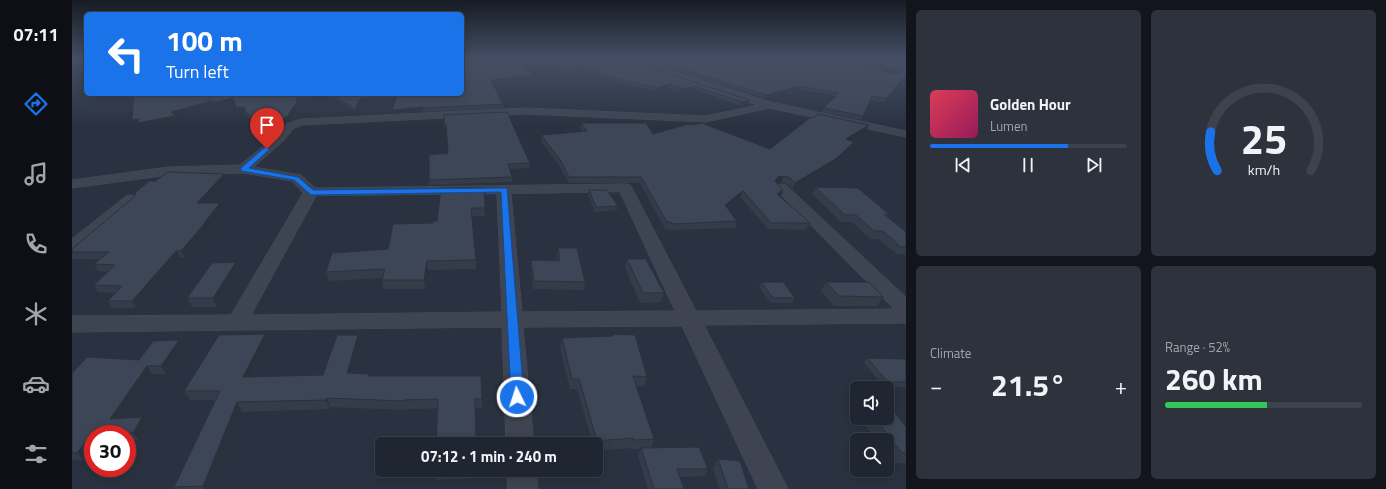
<!DOCTYPE html>
<html lang="en">
<head>
<meta charset="utf-8">
<style>
  body { margin:0; font-family:"Titillium Web",sans-serif; background:#2d323d; color:#f1f3f6; height:100vh; display:flex; flex-direction:column; font-size:15px; white-space:nowrap }
  * { box-sizing:border-box; margin:0 }
  p { font-size:13px; color:#a2a5ab }
  .icon { flex:none; width:22px; height:22px; fill:none; stroke:currentColor; stroke-width:2; stroke-linecap:round; stroke-linejoin:round }
  .map { position:relative; flex:1; overflow:hidden }
  .side { display:flex; flex-direction:column; gap:10px; padding:10px; background:#12151b; width:480px }
  .side>* { flex:none }
  .hud { position:absolute; left:12px; top:12px; width:380px; height:84px; border-radius:6px; box-shadow:0 2px 10px #0003,0 0 0 1px #3d434d; background:#1a73e8; color:#fff; overflow:hidden }
  .fabs { position:absolute; left:778px; top:381px; display:grid; gap:8px }
  .fabs a { display:grid; place-items:center; width:44px; height:44px; border-radius:6px; background:#202631; box-shadow:0 2px 10px #0003,0 0 0 1px #3d434d; font-size:20px }
  .speed { position:absolute; left:12px; top:425px; display:flex; gap:8px; font-size:20px; font-weight:700; text-align:center }
  .speed>* { display:grid; place-content:center; width:52px; height:52px; border-radius:50%; background:#202631; box-shadow:0 2px 10px #0003,0 0 0 1px #3d434d; line-height:1 }
  .speed .limit { border:6px solid #d22; background:#fff; color:#111 }
  .pin { position:absolute; display:grid; place-items:center; width:34px; height:34px; color:#fff; margin:-41px -17px; border-radius:50% 50% 50% 0; rotate:-45deg; box-shadow:0 0 4px #0007 }
  .pin .icon { rotate:45deg }
  .me { position:absolute; width:44px; margin:-22px; rotate:356deg; stroke-linejoin:round; filter:drop-shadow(0 0 3px #0008) }
  .turn { display:flex; align-items:center; gap:14px; height:84px; padding:0 16px; font-size:18px }
  .turn .icon { width:52px; height:52px; stroke-width:2.5 }
  .turn b { display:block; font-size:28px; line-height:34px }
  .big { font-size:30px; font-weight:700; line-height:1.1 }
  .side .widget { flex:1; display:flex; flex-direction:column; justify-content:center; gap:6px; min-width:0; padding:0 14px; border-radius:6px; background:#2d323d }
  .side .dial { align-items:center; gap:0 }
  .dial svg { height:104px; overflow:visible; fill:none; stroke:#3d434d; stroke-width:7; stroke-linecap:round; text-anchor:middle }
  .dial text { fill:#f1f3f6; stroke:none }
  .song { display:flex; align-items:center; gap:12px }
  .cover { width:48px; height:48px; border-radius:6px; background:linear-gradient(135deg,hsl(350 70% 55%),hsl(330 70% 35%)) }
  .played { height:4px; border-radius:2px; background:linear-gradient(90deg,#1a73e8 70%,#3d434d 70%) }
  .keys { display:flex; justify-content:space-around; direction:ltr }
  .heat { display:flex; justify-content:space-between; align-items:center; font-size:22px; direction:ltr }
  .charge { height:6px; border-radius:3px; background:linear-gradient(90deg,#34c759 52%,#3d434d 0) }
  .side .tiles { flex:1; display:grid; gap:10px; grid-template-columns:repeat(2,1fr) }
  .trip { position:absolute; left:303px; top:437px; width:228px; height:40px; border-radius:6px; background:#202631; box-shadow:0 2px 10px #0003,0 0 0 1px #3d434d; font-weight:700; line-height:40px; text-align:center }
  main { display:flex; flex:1; min-height:0 }
  .tab-bar { display:flex; flex-direction:column; width:72px; justify-content:space-around; align-items:center; background:#0d0f14; color:#a2a5ab }
  .tab-bar .icon { width:28px; height:28px }
  .tab-bar .current { color:#1a73e8 }
  .tab-bar b { font-size:18px; color:#f1f3f6 }
  .map>svg:first-child { display:block }
</style>
</head>
<body>
<main>
<nav class="tab-bar">
<b>07:11</b>
<svg class="icon current" aria-label="directions" viewBox="0 0 24 24"><path d="M12 3l9 9-9 9-9-9zM9 14v-3h6M13 9l2 2-2 2"/></svg>
<svg class="icon" aria-label="music" viewBox="0 0 24 24"><path d="M9 18V5l10-2v13"/><circle cx="6" cy="18" r="3"/><circle cx="16" cy="16" r="3"/></svg>
<svg class="icon" aria-label="phone" viewBox="0 0 24 24"><path d="M5 4h4l2 5-3 2q2 4 5 5l2-3 5 2v4C11 20 4 13 5 4z"/></svg>
<svg class="icon" aria-label="climate" viewBox="0 0 24 24"><path d="M12 3v18M4 7l16 10M4 17L20 7"/></svg>
<svg class="icon" aria-label="car" viewBox="0 0 24 24"><path d="M5 17H2v-5l4-1 3-4h7l3 4 3 1v5h-3M9 17h6M6 11h13"/><circle cx="7" cy="17" r="2"/><circle cx="17" cy="17" r="2"/></svg>
<svg class="icon" aria-label="filters" viewBox="0 0 24 24"><path d="M4 7h16M4 17h16"/><circle cx="9" cy="7" r="2"/><circle cx="15" cy="17" r="2"/></svg>
</nav>
<div class="map">
<svg width="834" height="489" viewBox="0 0 834 489">
  <rect width="100%" height="100%" fill="#2a3241"/>
  <g fill="none" stroke-linecap="round" stroke-linejoin="round">
    <!-- street casing -->
    <g stroke="#484d5a" stroke-width="1">
      <g id="street">
        <path d="M5,58H14L0,67V61Z"/>
        <path d="M801,58H809L834,66V71L801,61Z"/>
        <path d="M573,64H579L699,102L834,131V137L697,108L634,122L454,114L230,125L222,128L211,141L182,167L229,175L243,188L553,184L558,185L560,188L624,311L822,309L702,188L704,185L709,184L714,185L834,297V323L632,325L716,489H686L610,326L451,327L462,444H434L430,327L0,332V316L159,315L231,193L220,181L171,173L97,175L0,188V180L97,167L168,165L203,137L214,124L229,119L454,108L634,116L686,105L573,68ZM548,192L603,311L450,312L439,194ZM425,194L430,312L179,315L244,196Z"/>
        <path d="M59,195L64,196L66,199L64,202L6,251L0,252V239L54,196Z"/>
        <path d="M436,470H464L466,489H436Z"/>
      </g>
    </g>
    <!-- street -->
    <use href="#street" fill="#3e4451" fill-rule="evenodd"/>
  </g>
  <!-- wall -->
  <g fill="#343c4a">
    <path d="M390,58H771L819,73L834,72V77L813,102L799,100L789,120L751,112L752,108L764,96L726,89L693,98L579,63H572V66L676,103L669,106L622,89L609,92L596,87L585,92L543,81L516,70L507,69L502,71L487,68L485,65V68L438,60L463,78L420,83L431,104V108L351,112V110L321,113L325,97L288,102L284,112L257,95L225,101L226,105L215,122L201,126L198,121L183,125L174,114L173,110L165,111L162,102L142,106L141,105L103,115L105,119L67,127L66,123L62,124L60,120L62,94H390Z"/>
    <path d="M372,115L458,163L457,168L437,169L440,177V182L357,185V180L376,153L374,128H372Z"/>
    <path d="M509,123L581,134L619,125L698,149L794,130L778,140L780,147L762,164L721,189L715,184L709,183H705L708,197L738,223L734,230L696,229L668,197L655,208L665,221L663,228L598,230L597,229H593L568,183H497L488,167L469,141V135L511,132L508,128Z"/>
    <path d="M154,180L133,203L151,209L136,229V230L113,257H108L65,308H40L36,301L43,293L26,292L22,285L36,272L26,271L22,264L28,259H1L0,258V249Z"/>
    <path d="M743,187L817,214L816,217L834,232V255L825,254L806,239H798L780,222H769L740,194Z"/>
    <path d="M412,188L413,216H400L404,260V269L356,270L353,289H311L310,280V278L257,281L254,272L316,249L365,221Z"/>
    <path d="M517,190L546,206L545,210L523,212L516,194Z"/>
    <path d="M486,248L513,282L512,290L461,289L459,268V260H486L485,255Z"/>
    <path d="M555,259L592,293L589,302L568,303L553,268Z"/>
    <path d="M164,262L167,271L145,307H120L115,298Z"/>
    <path d="M689,282L723,298L720,303H699L687,287Z"/>
    <path d="M754,282L811,297L805,306H762L749,291Z"/>
    <path d="M193,334L196,343L180,377L251,375L286,335L288,345L280,373L297,374V376H409L410,408L334,409L333,410L258,407V409L170,412L140,489H103L102,487L143,400H118L112,391Z"/>
    <path d="M541,334L575,377L572,386H564L582,439L579,448L636,469L632,476L608,477L612,489H576L566,456L569,449H558V448L524,451V444H521L505,389H498L488,348L490,338L540,336Z"/>
    <path d="M111,348L94,374H80L49,418L76,424L67,440L55,441V434H21V448L12,460H0V373L67,360Z"/>
    <path d="M795,358L834,359V387H812L792,363Z"/>
    <path d="M785,395V414L778,404Z"/>
    <path d="M788,418H815L834,427V463H821L815,455V440H804Z"/>
    <path d="M646,459L677,489H647L641,468Z"/>
    <path d="M363,470H405V478L364,480Z"/>
  </g>
  <!-- shaded-wall -->
  <g fill="#2b313c">
    <path d="M507,66V69L502,71L503,68Z"/>
    <path d="M463,75V78L419,83V80Z"/>
    <path d="M834,75V77L813,102L814,99Z"/>
    <path d="M597,84L596,87L585,92L586,88Z"/>
    <path d="M623,86L622,89L609,92L610,89Z"/>
    <path d="M727,86L726,89L693,98L694,95Z"/>
    <path d="M243,94H257V95L224,101V98Z"/>
    <path d="M321,94H327V96L288,102L284,112L283,109L288,99Z"/>
    <path d="M161,98L162,102L142,106L141,103Z"/>
    <path d="M677,100L676,103L669,106L670,102Z"/>
    <path d="M140,101L141,105L100,116L99,112Z"/>
    <path d="M225,102L226,105L215,122L201,126L199,122Z"/>
    <path d="M172,107L173,110L165,111L164,108Z"/>
    <path d="M351,107V110L321,113L320,110Z"/>
    <path d="M103,116L105,119L67,127L66,123L62,124L60,120Z"/>
    <path d="M197,118L198,121L183,125L182,121Z"/>
    <path d="M797,125L794,130L771,145L774,139Z"/>
    <path d="M782,142L780,147L762,164L721,189L723,183Z"/>
    <path d="M152,174L154,180L127,210L125,203Z"/>
    <path d="M712,176L709,183L704,184L703,181L706,177Z"/>
    <path d="M711,190L709,197L705,194Z"/>
    <path d="M671,191L668,197L651,212L653,205Z"/>
    <path d="M148,203L151,209L136,229V230L113,257L109,251Z"/>
    <path d="M104,251L108,257L65,308L60,301Z"/>
    <path d="M355,261L356,270L353,289L352,280Z"/>
    <path d="M164,262L167,271L145,307L141,298Z"/>
    <path d="M193,334L196,343L175,386L171,377Z"/>
    <path d="M286,335L288,345L277,382L275,373Z"/>
    <path d="M107,340L111,348L94,374L89,366Z"/>
    <path d="M75,366L80,374L44,427L38,419Z"/>
    <path d="M255,398L258,407V409L254,400Z"/>
    <path d="M165,402L170,412L140,489H133L131,486Z"/>
    <path d="M70,417L76,424L67,440L61,433Z"/>
    <path d="M19,435L21,437V448L12,460L5,453Z"/>
  </g>
  <!-- building -->
  <g fill="#3d4656" stroke="#2b313c">
    <path d="M390,58H435L463,75L419,80L431,104L350,108L351,107L320,110L326,94H390Z"/>
    <path d="M444,58H771L819,73L834,72V75L814,99L800,96L791,116L752,108L767,93L727,86L694,95L580,60H572V66L677,100L670,102L623,86L610,89L597,84L586,88L543,78L516,67L507,66L503,68L487,66L486,62L485,65Z"/>
    <path d="M62,94H243L224,98L225,102L214,118L199,122L197,118L182,121L173,110L172,107L164,108L161,98L141,103L140,101L99,112L103,116L66,123L67,119L60,120Z"/>
    <path d="M260,94H321L288,99L283,109Z"/>
    <path d="M435,112L458,163L436,164L440,177L357,180V155L376,153L374,124H372V115Z"/>
    <path d="M746,114L797,125L774,139L782,142L765,158L723,183L718,178L712,176L706,177L703,181L711,190L705,194L738,223H699L671,191L653,205L665,221L600,224L599,222H595L569,177H497L489,161L469,135L515,131L509,123H574L581,134L616,124L619,125L630,123L698,149L739,117L742,118Z"/>
    <path d="M96,172L152,174L125,203H148L132,223H133L109,251H104L60,301H36L50,286L22,285L43,265L22,264L37,252H0V249L62,197L64,192L77,181H83Z"/>
    <path d="M743,187L786,188L817,214H812L834,232V247H829L811,231H802L784,215H773Z"/>
    <path d="M369,188H412L413,208H399L404,260L355,261L352,280H310L313,269L254,272L260,253L316,249L321,224L361,223V221H365Z"/>
    <path d="M517,190H535L546,206L524,207Z"/>
    <path d="M486,248H505L513,282L462,281L459,260L488,261Z"/>
    <path d="M555,259H574L592,293H571Z"/>
    <path d="M164,262L141,298H115L140,263Z"/>
    <path d="M689,282H711L723,298H701Z"/>
    <path d="M754,282H797L811,297L767,296Z"/>
    <path d="M193,334L171,377L251,375L265,335H286L275,373L297,374L296,376H409L410,399H403L404,444H364L366,399L332,400V401L255,398L254,400L165,402L131,486L102,487L148,391H112L147,335Z"/>
    <path d="M541,334L563,335L575,377L561,376L582,439L561,440V438L525,441L507,379H500L490,338L541,336Z"/>
    <path d="M107,340L89,366H75L38,419L70,417L61,433L21,434V435H19L5,453H0V373L15,357L67,360L81,341Z"/>
    <path d="M795,358L834,359V382H816Z"/>
    <path d="M815,403L834,427V453H830L803,418H815Z"/>
    <path d="M627,447L636,469H605L612,489H582L569,448Z"/>
    <path d="M646,459L668,461L677,489H656Z"/>
    <path d="M363,470H387L363,471Z"/>
  </g>
  <!-- sky -->
  <linearGradient id="sky" x2="0" y2="1"><stop stop-color="#171c24"/><stop offset="0.46" stop-color="#444f65"/><stop offset="1" stop-color="#444f65" stop-opacity="0"/></linearGradient>
  <rect width="834" height="127" fill="url(#sky)"/>
  <!-- route -->
  <path fill="#1a73e8" stroke="#114b97" d="M193,147L198,149L177,168L226,177L241,190L435,188L452,397L450,401L445,403L441,401L439,397L429,192L239,195L222,180L169,171V168Z"/>
</svg>
<div class="fabs">
<a><svg class="icon" aria-label="sound" viewBox="0 0 24 24"><path d="M4 9h4l5-4v14l-5-4H4zM17 9q2 3 0 6"/></svg></a>
<a><svg class="icon" aria-label="search" viewBox="0 0 24 24"><circle cx="10" cy="10" r="6"/><path d="M15 15l6 6"/></svg></a>
</div>
<div class="speed"><div class="limit">30</div></div>
<div class="pin" style="left:195px;top:149px;background:#d93025"><svg class="icon" aria-label="arrive" viewBox="0 0 24 24"><path d="M6 21V4h12l-3 4 3 4H6"/></svg></div>
<svg class="me" style="left:445px;top:397px" viewBox="-20 -20 40 40"><circle r="17" fill="#1a73e8" stroke="#fff" stroke-width="3"/><path d="M0-11L8 9 0 5-8 9z" fill="#fff"/></svg>
<div class="trip">07:12 · 1 min · 240 m</div>
<div class="hud">
<div class="turn"><svg class="icon" aria-label="left" viewBox="0 0 24 24"><path d="M17 20v-9H6M10 6l-5 5 5 5"/></svg><div><b>100 m</b>Turn left</div></div>
</div>
</div>
<section class="side">
<div class="tiles">
<div class="widget">
<div class="song"><i class="cover"></i><div><b>Golden Hour</b><p>Lumen</p></div></div>
<div class="played"></div>
<div class="keys"><svg class="icon" aria-label="previous" viewBox="0 0 24 24"><path d="M18 5L8 12l10 7zM5 5v14"/></svg><svg class="icon" aria-label="pause" viewBox="0 0 24 24"><path d="M8 5v14M16 5v14"/></svg><svg class="icon" aria-label="next" viewBox="0 0 24 24"><path d="M6 5l10 7-10 7zM19 5v14"/></svg></div>
</div>
<div class="widget dial"><svg viewBox="0 0 100 80">
<path d="M14 69A42 42 0 1 1 86 69"/>
<path d="M14 69A42 42 0 0 1 9 39" stroke="#1a73e8"/>
<text x="50" y="56" font-size="32" font-weight="700">25</text>
<text x="50" y="72" font-size="11">km/h</text>
</svg></div>
<div class="widget"><p>Climate</p>
<div class="heat"><a>−</a><b class="big">21.5°</b><a>+</a></div>
</div>
<div class="widget"><p>Range · 52%</p><b class="big">260 km</b><div class="charge"></div></div>
</div>
</section>
</main>
</body>
</html>
